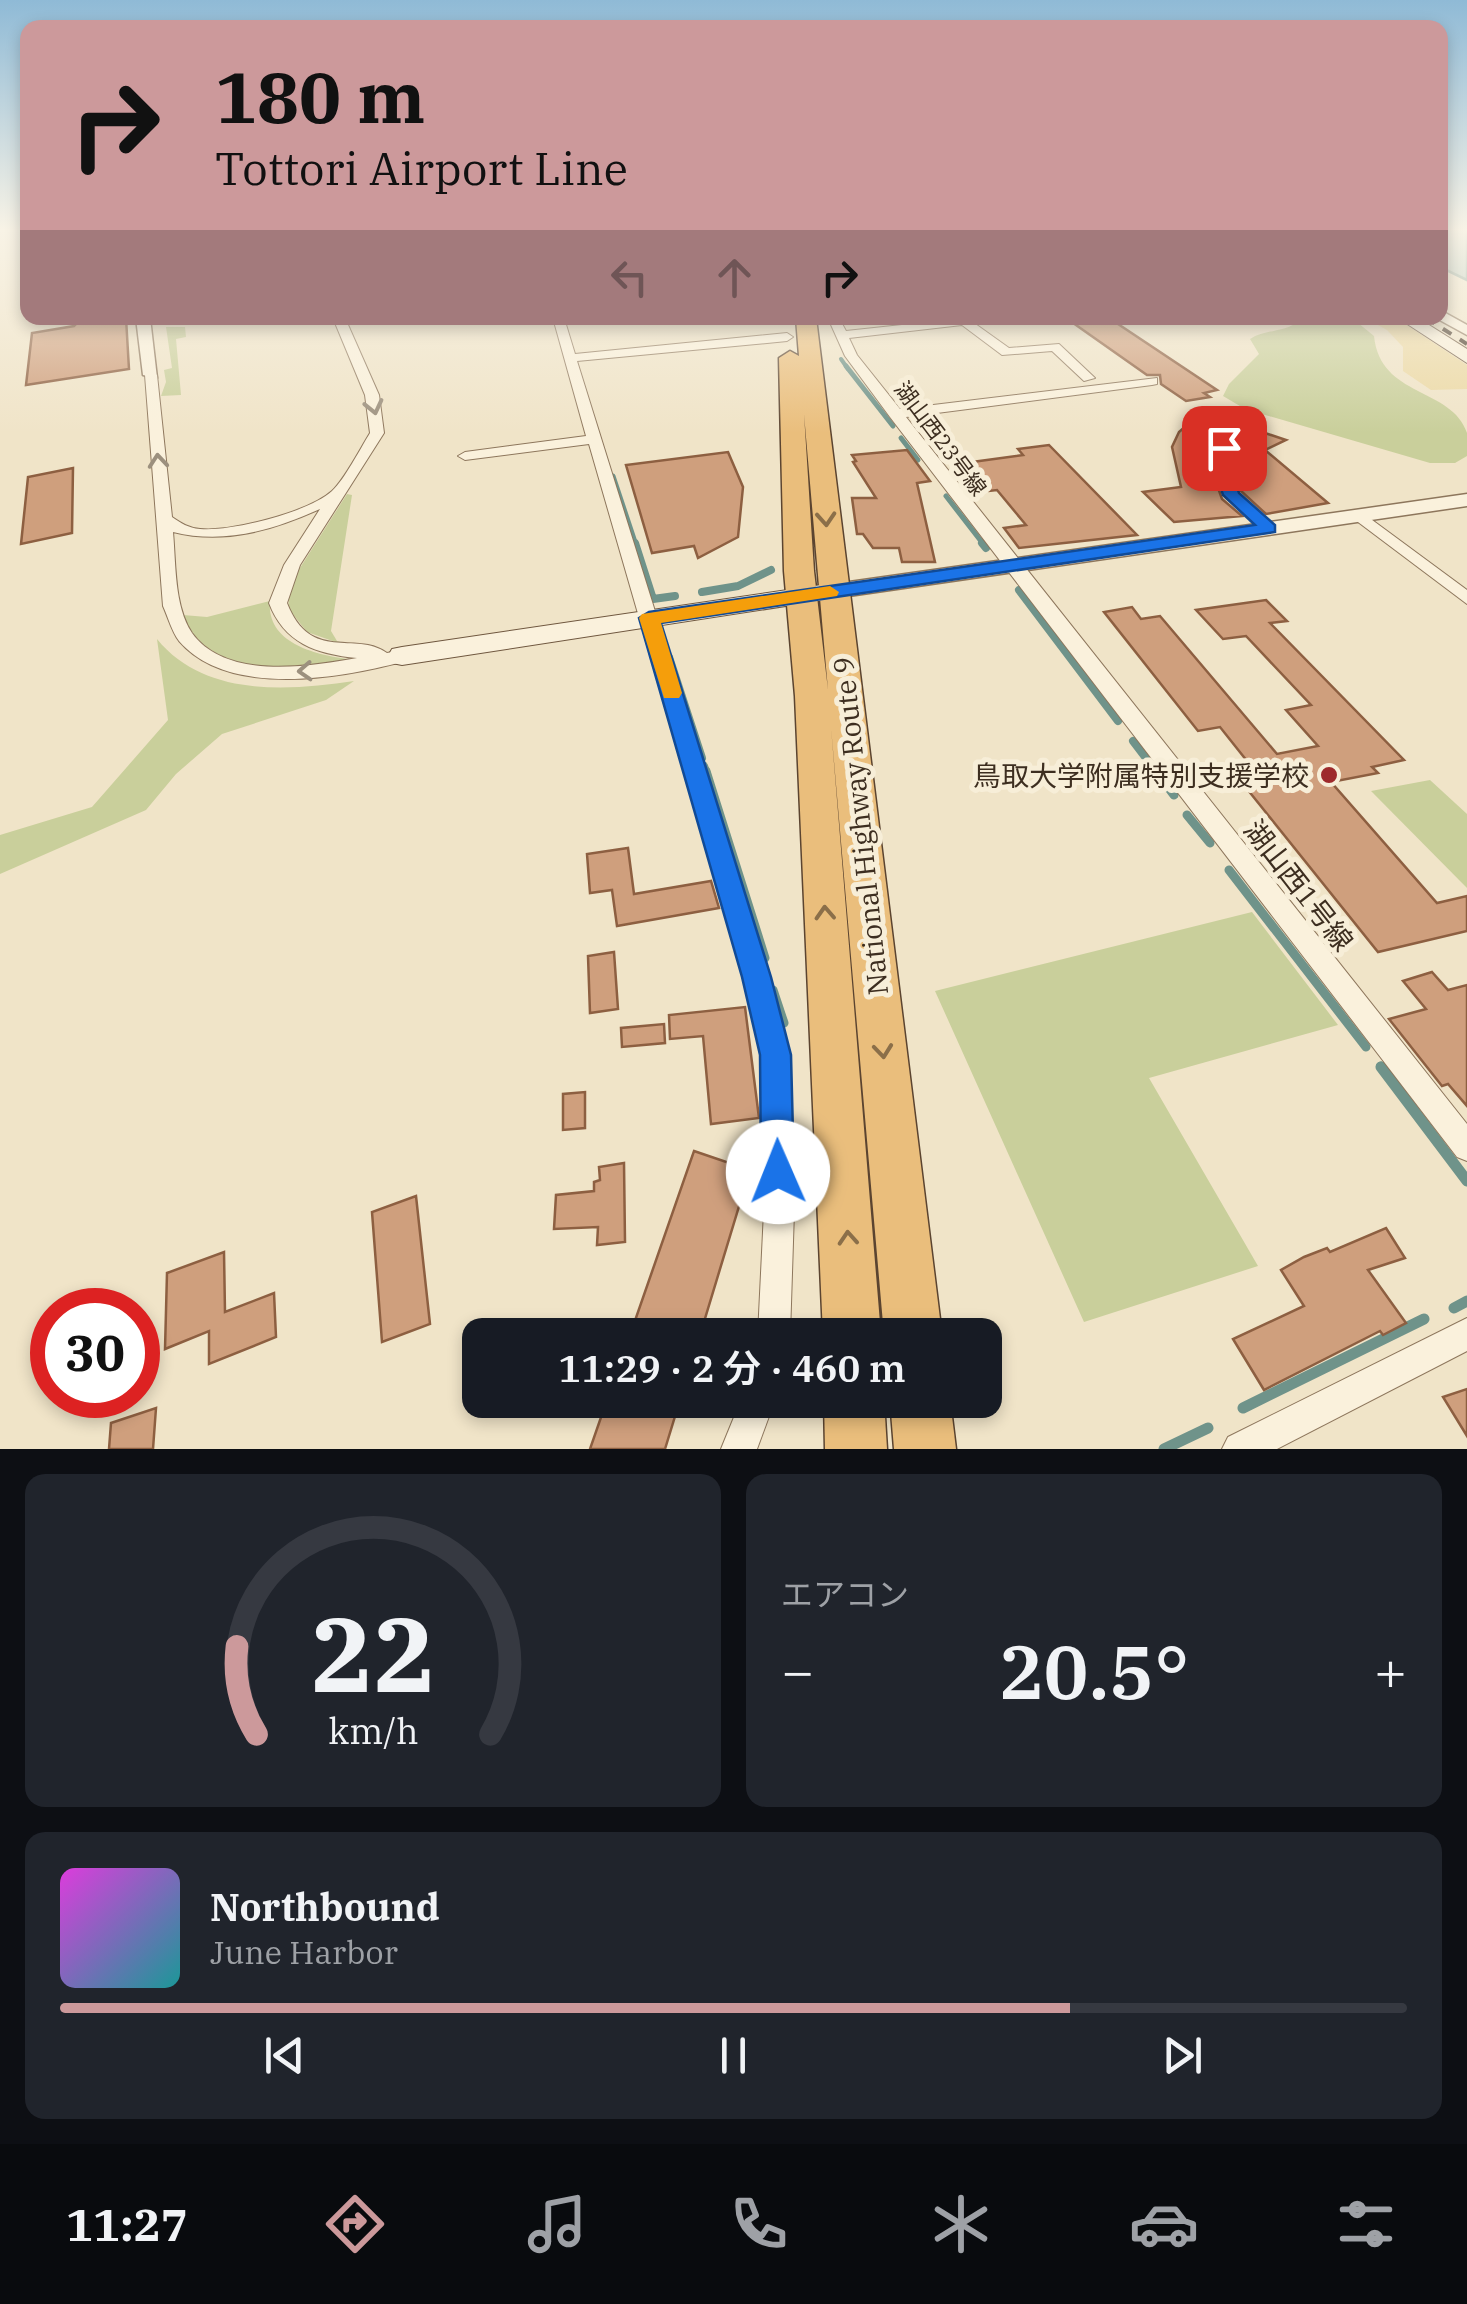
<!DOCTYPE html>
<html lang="ja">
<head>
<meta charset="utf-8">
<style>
  body { margin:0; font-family:"IBM Plex Serif","Noto Sans JP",serif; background:#20242c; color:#f1f3f6; height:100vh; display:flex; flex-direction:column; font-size:38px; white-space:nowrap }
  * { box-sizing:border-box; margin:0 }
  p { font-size:32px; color:#9ea1a6 }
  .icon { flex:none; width:55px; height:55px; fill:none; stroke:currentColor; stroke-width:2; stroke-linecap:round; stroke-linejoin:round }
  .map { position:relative; height:1449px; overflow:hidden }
  .sheet { display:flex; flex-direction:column; gap:25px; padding:25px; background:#0d0f14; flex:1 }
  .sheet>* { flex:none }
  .top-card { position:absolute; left:20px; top:20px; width:1428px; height:305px; border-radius:20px; box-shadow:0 5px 15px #0003; background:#cc999b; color:#111; overflow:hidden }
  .speed { position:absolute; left:30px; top:1288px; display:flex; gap:20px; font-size:50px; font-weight:700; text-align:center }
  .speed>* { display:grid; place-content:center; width:130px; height:130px; border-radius:50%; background:#171b24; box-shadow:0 5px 15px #0003; line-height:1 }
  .speed .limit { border:15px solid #d22; background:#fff; color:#111 }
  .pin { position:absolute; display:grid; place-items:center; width:85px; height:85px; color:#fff; margin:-42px; border-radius:20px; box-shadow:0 5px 15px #0006 }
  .me { position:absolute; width:110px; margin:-55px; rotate:359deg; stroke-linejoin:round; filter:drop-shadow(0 0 8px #0008) }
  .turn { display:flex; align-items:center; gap:35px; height:210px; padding:0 30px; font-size:45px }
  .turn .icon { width:130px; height:130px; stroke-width:2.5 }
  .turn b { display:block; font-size:70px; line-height:85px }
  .lanes { display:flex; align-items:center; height:95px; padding:0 30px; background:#0003; justify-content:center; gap:50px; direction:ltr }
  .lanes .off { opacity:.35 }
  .big { font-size:75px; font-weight:600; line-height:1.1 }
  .sheet .card { flex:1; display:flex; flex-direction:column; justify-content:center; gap:15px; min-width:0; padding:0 35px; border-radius:20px; background:#20242c }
  .sheet .dial { align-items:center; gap:0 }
  .dial svg { height:260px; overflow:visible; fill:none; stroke:#363941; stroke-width:7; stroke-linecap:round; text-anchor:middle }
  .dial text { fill:#f1f3f6; stroke:none }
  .song { display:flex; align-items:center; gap:30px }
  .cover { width:120px; height:120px; border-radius:15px; background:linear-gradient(135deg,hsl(300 70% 55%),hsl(180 70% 35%)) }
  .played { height:10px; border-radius:5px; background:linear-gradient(90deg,#cc999b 75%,#363941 75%) }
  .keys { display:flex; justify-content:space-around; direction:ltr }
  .heat { display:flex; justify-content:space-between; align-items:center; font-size:55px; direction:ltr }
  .sheet .tiles { flex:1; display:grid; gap:25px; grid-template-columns:1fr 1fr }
  .card:last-child { grid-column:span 2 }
  .trip { position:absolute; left:462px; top:1318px; width:540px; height:100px; border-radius:20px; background:#171b24; box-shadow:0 5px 15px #0003; font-weight:600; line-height:100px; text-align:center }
  .tabs { display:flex; height:160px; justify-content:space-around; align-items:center; background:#090b0e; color:#9ea1a6 }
  .tabs .icon { width:70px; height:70px }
  .tabs .active { color:#cc999b }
  .tabs b { font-size:45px; color:#f1f3f6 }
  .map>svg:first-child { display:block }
</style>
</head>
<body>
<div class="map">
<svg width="1467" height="1449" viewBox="0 0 1467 1449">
  <rect width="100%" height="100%" fill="#f0e4c8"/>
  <!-- green -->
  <g fill="#c9cf9b">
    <path d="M1296,318H1352L1374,336C1380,398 1452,387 1467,433C1467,439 1467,450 1467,456L1455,463H1430L1245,409L1223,396L1229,384L1259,354L1250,339C1265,329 1284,333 1299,321Z"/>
    <path d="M166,327H185L186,337L176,339L181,395L161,396L166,382L164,370L172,368Z"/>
    <path d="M347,494L352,495L331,631L337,641L347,644L344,645L307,632L288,608L291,582Z"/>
    <path d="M270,601C266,643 316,655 349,659L346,662C292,669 207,678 183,615L207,617Z"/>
    <path d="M157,639C204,697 287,691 354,681L326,700L222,734L176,774L146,810L0,874V835L92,807L168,720Z"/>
    <path d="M1430,780L1467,814V888L1371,791Z"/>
    <path d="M1252,912L1338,1025L1149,1078L1258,1266L1084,1322L935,991Z"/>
  </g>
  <!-- sand -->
  <path fill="#ecd9a5" d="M1365,318H1396L1467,365V389L1431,390L1403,371V347L1387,330Z"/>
  <!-- water -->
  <path fill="#a9c4bc" stroke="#6f938a" stroke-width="2.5" d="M1440,230H1467V280L1440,267Z"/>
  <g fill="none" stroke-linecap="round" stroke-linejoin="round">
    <!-- stream-far4 -->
    <path stroke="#6f938a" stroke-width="4" d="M841,359L848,369"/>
    <!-- stream-far3 -->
    <g stroke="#6f938a" stroke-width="5">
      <path d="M846,366L893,426"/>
      <path d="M901,438L918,460"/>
      <path d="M613,476L636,545"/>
      <path d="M946,496L984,545"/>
    </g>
    <!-- stream-far2 -->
    <g stroke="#6f938a" stroke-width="8">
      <path d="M635,543L653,599L675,596"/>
      <path d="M982,543L986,548"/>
      <path d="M1019,590L1118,721"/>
      <path d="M702,592L738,586L771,570"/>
      <path d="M669,657L702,758"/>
      <path d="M1133,741L1158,774"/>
      <path d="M704,766L707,774"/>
    </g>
    <!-- stream-far1 -->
    <g stroke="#6f938a" stroke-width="9">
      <path d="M706,771L765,958"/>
      <path d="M1156,771L1174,795"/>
      <path d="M1187,815L1210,843"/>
      <path d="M1229,870L1366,1047"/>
      <path d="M773,990L784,1023"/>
      <path d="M1381,1066L1383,1069"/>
    </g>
    <!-- stream -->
    <g stroke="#6f938a" stroke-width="11">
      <path d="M1381,1067L1467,1181"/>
      <path d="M1454,1308L1467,1301"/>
      <path d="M1243,1408L1424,1319"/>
      <path d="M1164,1449L1208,1428"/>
    </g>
  </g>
  <!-- building -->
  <g fill="#cf9f7d" stroke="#8d5f41" stroke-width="2.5">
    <path d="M82,318H126L129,369L26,385L32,333L74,326Z"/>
    <path d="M1066,318H1109L1217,390L1204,393L1210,397L1186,401L1161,384L1160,375H1147Z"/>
    <path d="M1203,411L1239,424L1207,457L1222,499L1242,516L1174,522L1143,492L1181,487L1172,447L1179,432Z"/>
    <path d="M1256,430L1286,440L1265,450L1328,503L1266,514L1241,491L1229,458Z"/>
    <path d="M1049,445L1137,535L1019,548L1004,528L1026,525L997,490L989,491L965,463L1023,455L1018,449Z"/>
    <path d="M907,450L930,481L917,483L935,562H902L899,548H873L863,534H857L852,498H876L853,462L856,461L852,455Z"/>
    <path d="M728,452L743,487L738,537L698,558L694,546L652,553L626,465Z"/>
    <path d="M73,468L72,533L21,544L28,477Z"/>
    <path d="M1266,600L1287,621L1270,623L1404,760L1372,767L1378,773L1331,782L1437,903L1467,896V931L1378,952L1231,769L1251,766L1220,727L1198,731L1104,612L1132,607L1141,619L1160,616L1277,754L1318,746L1286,710L1311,705L1246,636L1223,639L1196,610Z"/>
    <path d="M628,848L634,894L711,881L719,908L617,926L612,890L590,893L587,854Z"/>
    <path d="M614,952L618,1009L590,1013L588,956Z"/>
    <path d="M1432,972L1448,990L1467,985V1106L1448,1084L1442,1086L1389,1019L1426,1009L1403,981Z"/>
    <path d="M745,1007L759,1118L711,1124L703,1036L670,1039L669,1015Z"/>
    <path d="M664,1024L665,1043L622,1047L621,1028Z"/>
    <path d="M585,1092V1128L563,1130V1094Z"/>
    <path d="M694,1151L750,1170L700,1335H630Z"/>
    <path d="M624,1163L625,1242L597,1245L598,1227L554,1229L556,1195L594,1191V1182L600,1180L599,1167Z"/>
    <path d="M416,1196L430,1324L382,1342L372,1212Z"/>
    <path d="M1386,1228L1405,1258L1368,1270L1406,1323L1383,1335L1380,1331L1264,1390L1233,1339L1304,1306L1281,1270L1304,1257L1327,1248L1330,1252Z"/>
    <path d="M224,1252L225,1312L274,1293L276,1337L209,1364V1331L165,1349L167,1273Z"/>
    <path d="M1467,1389V1436L1443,1397Z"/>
    <path d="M607,1400H680L665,1449H590Z"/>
    <path d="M156,1408L153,1449H109L111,1423Z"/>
  </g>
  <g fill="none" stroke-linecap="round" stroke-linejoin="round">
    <!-- minor casing -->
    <g stroke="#8d765c" stroke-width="2">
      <g id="minor">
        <path d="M333,318H345L379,395L384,433L300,565L287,603C311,664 355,630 387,653L402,650L411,656L409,660C344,678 229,699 179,641C172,632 168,617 163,606L145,375L151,371L157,375L172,517C181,523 188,528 200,529C231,532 309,512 332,491C345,479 360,449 370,433L365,395ZM320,509L284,565L269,603C284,643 316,654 357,658C308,667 226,680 192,633C174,606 176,564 173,532C225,545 273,530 320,509Z"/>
        <path d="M553,318H564L575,354L787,333L793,337L787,341L577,361L769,977L788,1055L794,1211L790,1335H758L764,1211L762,1055L743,977L589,444L465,460L458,456L465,452L586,436Z"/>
        <path d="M828,318H839L846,331L967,318L1009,348L1059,344L1095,378L1084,381L1052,351L1002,355L962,325L849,338L857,355L900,409L1157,378V384L1152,385L906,417L1467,1124V1161L1457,1157L890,417L845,356Z"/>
        <path d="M1247,422L1254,426L1225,457L1238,493L1277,528L1269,533L1226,498L1211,456Z"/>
        <path d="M1360,511L1467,590V604L1354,519L1352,516Z"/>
        <path d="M1467,1318V1351L1277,1449H1222L1228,1437Z"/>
        <path d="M741,1400H775L757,1449H721Z"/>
      </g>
    </g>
    <!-- tertiary casing -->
    <g stroke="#8d765c" stroke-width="3">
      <g id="tertiary">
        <path d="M1440,310L1467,325V335L1436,318H1440Z"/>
        <path d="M136,318H150L157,378L143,375Z"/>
        <path d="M1467,494V506L835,598L824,591L835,584Z"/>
      </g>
    </g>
    <!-- secondary casing -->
    <g stroke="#6f573f" stroke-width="2">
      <g id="secondary">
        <path d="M1398,318H1418L1467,349V363Z"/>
        <path d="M835,583L848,591L844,597L402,665L392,663L388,656L392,649L402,647Z"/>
      </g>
    </g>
    <!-- trunk casing -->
    <g stroke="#5b4430" stroke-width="3">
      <g id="trunk">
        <path d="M796,318H816L942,1335H884L831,727L881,1335H823L795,696L784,571L779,358L790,351L799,356ZM804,414L828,690L814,571Z"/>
        <path d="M824,1400H884L887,1449H825Z"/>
        <path d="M890,1400H950L956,1449H894Z"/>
      </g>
    </g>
    <!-- minor -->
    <use href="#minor" fill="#faf1dc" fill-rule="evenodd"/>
    <!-- tertiary -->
    <use href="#tertiary" fill="#faf1dc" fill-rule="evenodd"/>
    <!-- secondary -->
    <use href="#secondary" fill="#faf1dc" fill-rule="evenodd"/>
    <!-- trunk -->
    <use href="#trunk" fill="#eabe7c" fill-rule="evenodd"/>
    <!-- rail -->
    <path stroke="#3d2e20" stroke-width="4" stroke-dasharray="10 10" stroke-linecap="butt" d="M1426,318L1467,344"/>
  </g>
  <!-- one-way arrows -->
  <defs><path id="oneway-chevron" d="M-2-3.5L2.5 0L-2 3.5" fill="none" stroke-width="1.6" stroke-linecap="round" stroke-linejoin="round" transform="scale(2.5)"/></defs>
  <g stroke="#9c907e">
    <use href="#oneway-chevron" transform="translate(374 407) rotate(77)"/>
    <use href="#oneway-chevron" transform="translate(158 461) rotate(-95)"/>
    <use href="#oneway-chevron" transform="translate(305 671) rotate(177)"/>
  </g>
  <g stroke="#8b6f49">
    <use href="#oneway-chevron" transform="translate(826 519) rotate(86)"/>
    <use href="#oneway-chevron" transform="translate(825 913) rotate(-93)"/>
    <use href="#oneway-chevron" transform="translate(883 1051) rotate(84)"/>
    <use href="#oneway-chevron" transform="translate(848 1238) rotate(-94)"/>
  </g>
  <!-- sky -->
  <linearGradient id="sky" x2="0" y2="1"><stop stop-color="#8fbad6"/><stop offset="0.53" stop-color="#f8f3e6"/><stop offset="1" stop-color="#f8f3e6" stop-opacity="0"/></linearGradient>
  <rect width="1467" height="433" fill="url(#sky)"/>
  <!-- route -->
  <path fill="#1a73e8" stroke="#114b97" stroke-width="2.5" d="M1218,444L1232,448L1227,456L1239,493L1275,525V532L661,623L771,977L791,1055L794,1172L790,1184L778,1188L766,1184L761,1172L760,1055L742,977L639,618L649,612L1255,525L1223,495L1210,456Z"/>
  <!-- slow -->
  <path fill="#f59e0b" d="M830,586L839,592L837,596L661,623L682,693L679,698H664L639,618L642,614Z"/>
  <!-- markers -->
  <circle fill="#9e2a2b" stroke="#f7eed8" stroke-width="4" cx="1329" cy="775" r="10"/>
  <g text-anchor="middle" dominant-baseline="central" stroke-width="10" stroke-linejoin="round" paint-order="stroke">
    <!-- far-street labels -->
    <g font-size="22" fill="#3d2e20" stroke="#f7eed8">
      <text transform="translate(941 438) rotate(53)">湖山西23号線</text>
    </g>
    <!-- poi labels -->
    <g font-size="28" fill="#3d2e20" stroke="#f7eed8" text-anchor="end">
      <text x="1309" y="775">鳥取大学附属特別支援学校</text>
    </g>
    <!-- street labels -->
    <g font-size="28" fill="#3d2e20" stroke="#f7eed8">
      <text transform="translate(860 826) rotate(-96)">National Highway Route 9</text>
      <text transform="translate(1299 885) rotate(52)">湖山西1号線</text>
    </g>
  </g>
</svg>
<div class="speed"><div class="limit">30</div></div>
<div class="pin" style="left:1224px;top:448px;background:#d93025"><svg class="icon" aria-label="arrive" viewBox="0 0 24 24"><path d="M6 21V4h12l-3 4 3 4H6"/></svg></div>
<svg class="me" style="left:778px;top:1172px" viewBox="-20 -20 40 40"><circle r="19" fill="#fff"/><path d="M0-13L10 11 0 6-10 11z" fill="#1a73e8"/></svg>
<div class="trip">11:29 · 2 分 · 460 m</div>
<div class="top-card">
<div class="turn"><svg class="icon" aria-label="right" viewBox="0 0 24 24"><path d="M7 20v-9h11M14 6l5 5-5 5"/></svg><div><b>180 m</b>Tottori Airport Line</div></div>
<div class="lanes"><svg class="icon off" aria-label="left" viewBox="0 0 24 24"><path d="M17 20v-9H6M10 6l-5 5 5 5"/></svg><svg class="icon off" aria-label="ahead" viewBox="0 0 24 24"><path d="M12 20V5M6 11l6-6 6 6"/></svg><svg class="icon" aria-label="right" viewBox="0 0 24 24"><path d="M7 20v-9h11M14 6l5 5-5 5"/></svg></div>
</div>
</div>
<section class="sheet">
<div class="tiles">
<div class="card dial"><svg viewBox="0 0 100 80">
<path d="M14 69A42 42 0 1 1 86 69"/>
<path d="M14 69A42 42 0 0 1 8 42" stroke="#cc999b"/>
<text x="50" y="56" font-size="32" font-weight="700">22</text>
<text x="50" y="72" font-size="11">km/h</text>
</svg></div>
<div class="card"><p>エアコン</p>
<div class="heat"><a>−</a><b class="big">20.5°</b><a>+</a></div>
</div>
<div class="card">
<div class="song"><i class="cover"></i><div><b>Northbound</b><p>June Harbor</p></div></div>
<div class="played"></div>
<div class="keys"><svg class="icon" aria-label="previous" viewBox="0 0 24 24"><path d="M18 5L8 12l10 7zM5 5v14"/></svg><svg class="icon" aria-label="pause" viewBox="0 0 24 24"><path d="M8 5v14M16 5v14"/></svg><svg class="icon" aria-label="next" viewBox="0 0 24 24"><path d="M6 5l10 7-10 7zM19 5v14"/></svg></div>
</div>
</div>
</section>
<nav class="tabs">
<b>11:27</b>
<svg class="icon active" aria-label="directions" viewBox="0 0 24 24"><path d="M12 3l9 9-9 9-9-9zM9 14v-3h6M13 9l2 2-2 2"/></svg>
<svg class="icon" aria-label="music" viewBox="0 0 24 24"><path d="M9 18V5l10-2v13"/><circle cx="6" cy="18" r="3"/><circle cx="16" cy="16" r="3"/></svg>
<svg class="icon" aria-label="phone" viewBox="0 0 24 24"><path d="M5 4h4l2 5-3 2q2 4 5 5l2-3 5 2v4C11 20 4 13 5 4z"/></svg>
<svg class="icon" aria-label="climate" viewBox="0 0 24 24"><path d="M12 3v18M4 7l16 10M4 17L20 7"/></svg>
<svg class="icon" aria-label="car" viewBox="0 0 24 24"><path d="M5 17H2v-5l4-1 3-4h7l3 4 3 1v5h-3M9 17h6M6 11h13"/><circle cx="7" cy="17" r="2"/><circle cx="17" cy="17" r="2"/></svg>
<svg class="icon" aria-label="filters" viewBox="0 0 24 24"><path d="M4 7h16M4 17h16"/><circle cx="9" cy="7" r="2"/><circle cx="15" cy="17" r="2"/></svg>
</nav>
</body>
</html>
